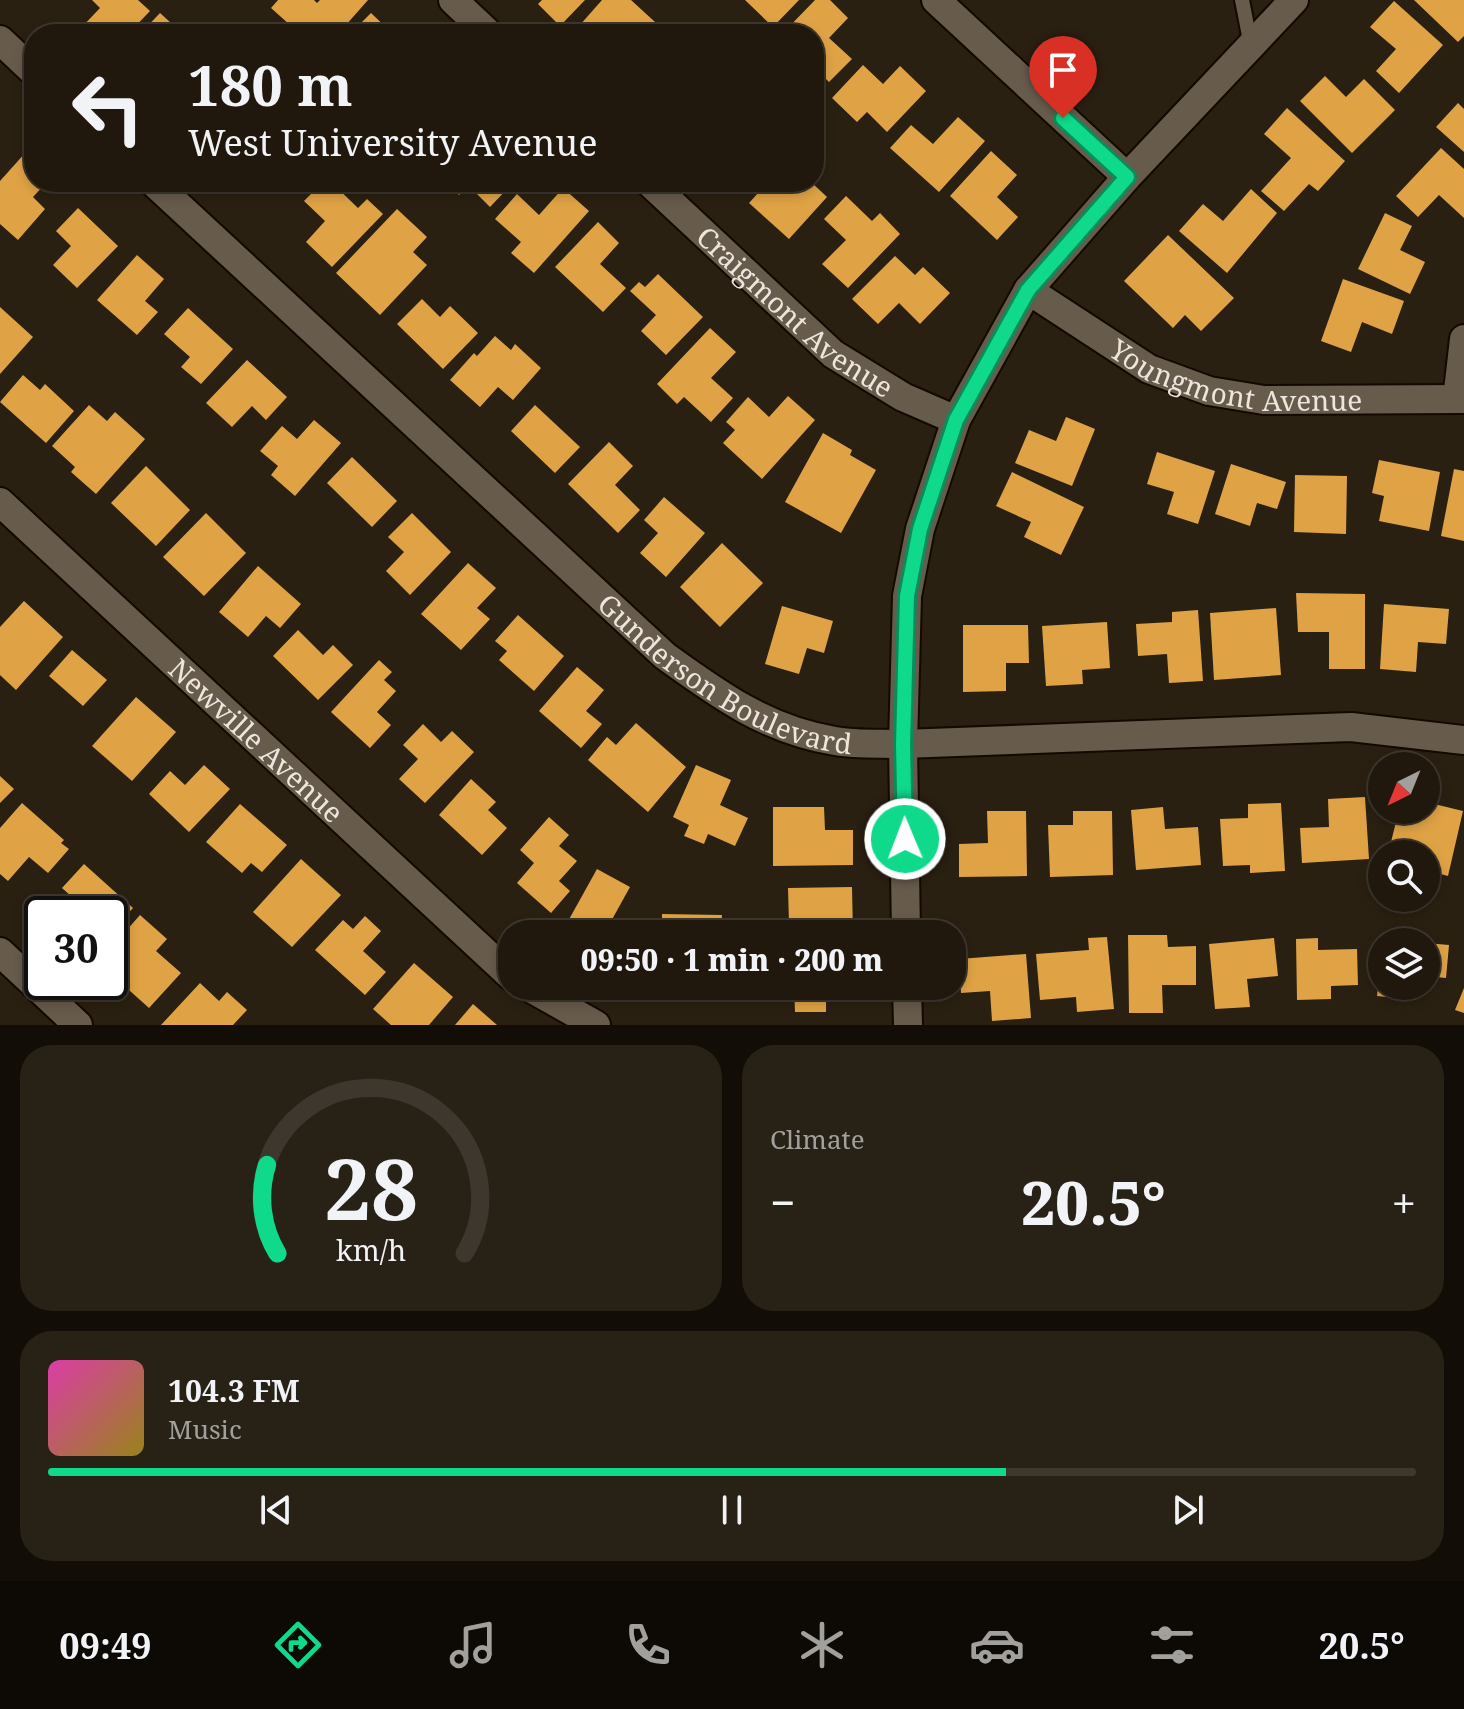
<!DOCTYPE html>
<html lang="en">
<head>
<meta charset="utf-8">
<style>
  body { margin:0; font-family:"Noto Serif",serif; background:#282116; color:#f1f3f6; height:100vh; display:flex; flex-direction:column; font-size:30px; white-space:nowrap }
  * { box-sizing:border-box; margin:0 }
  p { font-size:26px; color:#a2a09d }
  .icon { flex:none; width:44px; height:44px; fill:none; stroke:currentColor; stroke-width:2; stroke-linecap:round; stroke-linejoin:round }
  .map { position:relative; height:1025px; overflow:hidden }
  .panel { display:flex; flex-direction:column; gap:20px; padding:20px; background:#120d07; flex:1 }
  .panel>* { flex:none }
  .top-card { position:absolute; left:24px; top:24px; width:800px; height:168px; border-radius:32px; box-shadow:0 4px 12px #0003,0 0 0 2px #3d372e; background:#20180d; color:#f1f3f6; overflow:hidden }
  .needle { width:52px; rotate:223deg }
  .controls { position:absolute; left:1368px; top:752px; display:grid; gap:16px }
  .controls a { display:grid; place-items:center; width:72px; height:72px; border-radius:50%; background:#20180d; box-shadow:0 4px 12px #0003,0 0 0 2px #3d372e; font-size:40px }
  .speed { position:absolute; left:24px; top:896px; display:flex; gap:16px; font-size:40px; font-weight:700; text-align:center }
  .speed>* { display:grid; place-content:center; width:104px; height:104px; border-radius:50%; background:#20180d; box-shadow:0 4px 12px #0003,0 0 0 2px #3d372e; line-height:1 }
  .speed .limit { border:4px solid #111; border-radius:12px; background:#fff; color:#111 }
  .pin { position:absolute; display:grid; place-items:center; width:68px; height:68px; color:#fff; margin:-82px -34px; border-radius:50% 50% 50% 0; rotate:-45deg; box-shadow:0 0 8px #0007 }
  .pin .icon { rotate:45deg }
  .me { position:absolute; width:88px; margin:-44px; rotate:359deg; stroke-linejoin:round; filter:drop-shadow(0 0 6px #0008) }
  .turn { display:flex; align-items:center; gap:28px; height:168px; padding:0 32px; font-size:36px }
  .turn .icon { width:104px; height:104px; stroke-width:2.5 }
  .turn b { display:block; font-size:56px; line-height:68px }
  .big { font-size:60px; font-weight:800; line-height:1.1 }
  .panel .tile { flex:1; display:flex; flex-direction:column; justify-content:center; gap:12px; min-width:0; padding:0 28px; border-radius:32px; background:#282116 }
  .panel .dial { align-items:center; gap:0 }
  .dial svg { height:208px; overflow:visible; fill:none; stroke:#3d372e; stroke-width:7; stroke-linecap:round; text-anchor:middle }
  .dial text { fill:#f1f3f6; stroke:none }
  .song { display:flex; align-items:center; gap:24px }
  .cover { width:96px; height:96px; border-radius:12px; background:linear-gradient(135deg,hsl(320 70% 55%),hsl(50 70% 35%)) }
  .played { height:8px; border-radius:4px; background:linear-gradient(90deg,#0fd98a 70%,#3d372e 70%) }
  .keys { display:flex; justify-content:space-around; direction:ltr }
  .heat { display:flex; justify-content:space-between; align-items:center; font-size:44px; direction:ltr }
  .panel .tiles { flex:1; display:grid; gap:20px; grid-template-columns:1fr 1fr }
  .tile:last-child { grid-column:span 2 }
  .trip { position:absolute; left:498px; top:920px; width:468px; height:80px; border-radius:32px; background:#20180d; box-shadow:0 4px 12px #0003,0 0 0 2px #3d372e; font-weight:800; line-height:80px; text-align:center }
  .tabs { display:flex; height:128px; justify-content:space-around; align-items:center; background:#0d0a05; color:#a2a09d }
  .tabs .icon { width:56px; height:56px }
  .tabs .active { color:#0fd98a }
  .tabs b { font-size:36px; color:#f1f3f6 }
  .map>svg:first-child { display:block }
</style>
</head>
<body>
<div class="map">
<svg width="1464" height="1025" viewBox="0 0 1464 1025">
  <rect width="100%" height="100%" fill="#2a2011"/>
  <!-- building -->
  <g fill="#dfa345">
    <path d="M92,0H138L150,11L128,34H85L80,29L100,8Z"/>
    <path d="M278,0H314L317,3L320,0H368L338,34H300L271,8Z"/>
    <path d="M542,0H585L560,26L538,4Z"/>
    <path d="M602,0H631L655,22L644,34H572Z"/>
    <path d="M745,0H799L773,27Z"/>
    <path d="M815,0H830L848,18L829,38L852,59L829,82L814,67V34H782Z"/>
    <path d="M1414,0H1464V36L1458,42Z"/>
    <path d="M1394,1L1443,45L1399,93L1376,71L1396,49L1370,27Z"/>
    <path d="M160,13L171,23L165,29L169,34H140Z"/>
    <path d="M371,13L393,34H350Z"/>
    <path d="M863,65L883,84L900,66L926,91L887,132L867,112L857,122L832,98Z"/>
    <path d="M1325,76L1346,97L1364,79L1395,110L1352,153L1300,101Z"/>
    <path d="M1458,103L1464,109V152L1436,127Z"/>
    <path d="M1287,108L1345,161L1318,191L1309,184L1284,211L1261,191L1291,158L1264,134Z"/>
    <path d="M958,117L985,141L939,192L890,148L911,125L933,144Z"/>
    <path d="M1441,148L1464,169V218L1439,195L1418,217L1396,196Z"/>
    <path d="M991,151L1017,175L997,197L1018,217L997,240L950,196Z"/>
    <path d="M26,152L34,159V182H47L33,197L45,209L18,240L0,224V181Z"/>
    <path d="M280,182H300L290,192Z"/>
    <path d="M323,182H331L358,208L367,199L383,214L332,267L306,242L325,221L304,201Z"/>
    <path d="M446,182H510L512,184L490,207L468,185L459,195Z"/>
    <path d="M768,182H811L827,197L789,239L749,203Z"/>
    <path d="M563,188L589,211L534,273L511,253L521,242L495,219L517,194L539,215Z"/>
    <path d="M1251,189L1277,213L1227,273L1179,231L1203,204L1223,221Z"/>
    <path d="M846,196L872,221L880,213L900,234L848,288L822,264L846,240L824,219Z"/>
    <path d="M78,208L118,246L77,288L53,265L71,246L56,231Z"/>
    <path d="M397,209L427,237L413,252L427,265L380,315L336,273Z"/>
    <path d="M1385,213L1412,226L1400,250L1425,262L1410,294L1358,269Z"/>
    <path d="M598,222L619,243L600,264L626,288L603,312L555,267Z"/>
    <path d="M1168,235L1234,298L1201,331L1185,315L1173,328L1124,281Z"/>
    <path d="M137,255L164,279L145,301L158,312L137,335L97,300Z"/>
    <path d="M895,256L915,275L923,267L950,293L920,324L899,303L878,324L852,299Z"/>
    <path d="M658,274L703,317L666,355L641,331L656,315L630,291L639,282L645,287Z"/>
    <path d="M1343,279L1404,301L1392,334L1362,322L1351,352L1321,341Z"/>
    <path d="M422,299L440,317L450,306L478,333L443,369L397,324Z"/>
    <path d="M0,307L33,337L0,374Z"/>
    <path d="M188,308L233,349L201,384L181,367L190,357L164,334Z"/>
    <path d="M710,328L736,352L711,378L733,398L711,422L684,397L677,404L657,384Z"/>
    <path d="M495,336L511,350L515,344L541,368L513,400L498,387L480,407L450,380L474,353L477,356Z"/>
    <path d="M247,360L287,397L266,420L252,406L232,427L206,403Z"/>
    <path d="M23,375L40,390L45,384L74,411L46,443L0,402Z"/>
    <path d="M788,396L815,420L762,479L723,443L735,430L726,422L748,397L769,417Z"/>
    <path d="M89,405L107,421L115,412L145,439L96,494L71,472L75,467L52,446Z"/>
    <path d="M535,405L580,447L555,473L511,431Z"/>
    <path d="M1066,417L1095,429L1072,486L1015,463L1029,430L1056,441Z"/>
    <path d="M314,420L341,443L295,496L271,475L278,466L260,451L282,426L297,439Z"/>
    <path d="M823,433L852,450L850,455L876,470L841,533L785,502Z"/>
    <path d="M609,442L633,466L615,485L640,510L618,533L568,484Z"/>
    <path d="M1157,452L1215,471L1198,524L1167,514L1174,492L1147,484Z"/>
    <path d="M352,457L397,501L372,527L327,483Z"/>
    <path d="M1379,460L1440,472L1429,531L1379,521L1384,496L1372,493Z"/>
    <path d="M1231,464L1286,482L1277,509L1257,503L1250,526L1215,514Z"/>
    <path d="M146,466L190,510L156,546L111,503Z"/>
    <path d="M1454,469L1464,471V541L1441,536Z"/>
    <path d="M1012,472L1084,507L1061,555L1024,537L1031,522L996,506Z"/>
    <path d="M1295,475L1347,476L1346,534L1294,532Z"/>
    <path d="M664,497L705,533L666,577L640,553L658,533L644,520Z"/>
    <path d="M206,513L246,553L204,596L163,557Z"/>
    <path d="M412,513L451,552L410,595L386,571L404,552L388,537Z"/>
    <path d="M722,543L763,583L720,627L680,587Z"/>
    <path d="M468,563L496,588L477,608L490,619L461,650L421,614Z"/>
    <path d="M258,566L301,604L280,628L266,616L248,637L219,612Z"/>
    <path d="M1296,593L1365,594V669H1329V632H1298Z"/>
    <path d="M24,601L63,637L16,690L0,675V627Z"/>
    <path d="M1384,604L1449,609L1446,644L1418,642L1416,672L1380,669Z"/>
    <path d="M782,606L833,621L824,653L807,648L799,674L765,664Z"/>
    <path d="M1276,608L1281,675L1214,680L1210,613Z"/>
    <path d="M1198,610L1203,681L1169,683L1167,654L1138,656L1136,624L1172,622V612Z"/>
    <path d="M518,615L564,656L534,691L499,660L507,651L495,641Z"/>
    <path d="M1107,622L1110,668L1082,670L1083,684L1046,686L1042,626Z"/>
    <path d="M963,625H1028L1029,663H1006V691L963,692Z"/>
    <path d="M298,630L323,655L333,645L353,665L318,700L273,656Z"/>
    <path d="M72,650L107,680L83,706L49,676Z"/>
    <path d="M379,660L392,672L384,680L396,691L377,712L391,725L370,748L331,712Z"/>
    <path d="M577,667L604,690L586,711L602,724L581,748L539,711Z"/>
    <path d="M136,697L176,732L132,781L92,746Z"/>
    <path d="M636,723L686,767L648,812L588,760L607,737L616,745Z"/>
    <path d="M423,724L441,742L452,731L474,752L425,803L399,779L418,759L403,745Z"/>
    <path d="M204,765L230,789L189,832L149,794L170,771L185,785Z"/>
    <path d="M696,765L731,780L720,805L748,818L735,846L708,834L704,844L684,836L689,825L673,817Z"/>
    <path d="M0,776L14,789L0,803Z"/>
    <path d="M471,779L496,802L488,810L507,828L482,855L439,815Z"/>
    <path d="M1365,797L1369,859L1302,863L1300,828L1329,827L1328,799Z"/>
    <path d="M1426,802L1463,811L1448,876L1426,870V854H1388L1398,814L1422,820Z"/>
    <path d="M22,803L64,840L61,843L69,849L48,873L29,857L8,881L0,874V828Z"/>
    <path d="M1281,803L1285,871L1250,873V865L1223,866L1220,819L1248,818V804Z"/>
    <path d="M240,804L287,845L262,872L251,863L242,873L206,842Z"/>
    <path d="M773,807H824L825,830H853V865L773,866Z"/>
    <path d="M1163,807L1165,829L1198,827L1201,865L1136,870L1131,810Z"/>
    <path d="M987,811H1026L1027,876L959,877V844L988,843Z"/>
    <path d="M1073,811H1112L1113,875L1050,877L1048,825H1073Z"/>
    <path d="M549,817L569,835L559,846L577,861L559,881L570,891L551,913L517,883L534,863L520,850Z"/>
    <path d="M301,859L341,895L292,947L253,912Z"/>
    <path d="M84,864L133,908L110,933V914H73L81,905L62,888Z"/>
    <path d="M597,869L630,887L604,934H587L567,923Z"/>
    <path d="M852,887L853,934H816V923H789L788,888Z"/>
    <path d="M662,914L722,915L721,934H662Z"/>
    <path d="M140,915L167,939L156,951L181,973L149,1008L110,973V949Z"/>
    <path d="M365,916L381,931L363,951L386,972L365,995L315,950L343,920L353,929Z"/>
    <path d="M1128,935H1167L1168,947L1196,946V985H1162L1163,1013H1129Z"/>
    <path d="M1107,937L1114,1009L1077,1012L1076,997L1040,1000L1036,954L1089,950L1088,938Z"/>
    <path d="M1274,938L1278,976L1247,979L1250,1007L1215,1009L1209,944Z"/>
    <path d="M1318,938V950L1357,949L1358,985L1331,986V999L1297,1000L1296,939Z"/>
    <path d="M1426,943L1449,945L1446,978L1426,976Z"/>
    <path d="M1026,954L1031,1018L992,1021L990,991L961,993L959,959Z"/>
    <path d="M414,963L453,997L429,1025H391L373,1009Z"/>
    <path d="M1380,965H1382V986H1417L1416,1000L1377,996Z"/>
    <path d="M200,983L219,1001L227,992L247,1010L233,1025H161Z"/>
    <path d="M794,986H852L853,993H826V1012H795Z"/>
    <path d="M1464,988V1013L1455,1010Z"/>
    <path d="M473,1004L497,1025H455Z"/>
  </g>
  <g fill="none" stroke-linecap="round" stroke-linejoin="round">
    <!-- service casing -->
    <g stroke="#130901" stroke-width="18">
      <path id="service" d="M1242,0L1251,46"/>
    </g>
    <!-- minor casing -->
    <g stroke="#130901" stroke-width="32">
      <g id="minor">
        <path d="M453,0L489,34"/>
        <path d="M936,0L1127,177"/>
        <path d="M0,40L34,72"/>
        <path id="s1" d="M153,182L665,656C719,695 767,730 835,741C857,745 881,743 903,744L1351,727L1464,740"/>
        <path id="s2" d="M649,182L833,354L903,397L956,420"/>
        <path id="s3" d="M1028,290L1149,369L1209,391L1264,400L1464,399"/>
        <path d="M1457,399L1464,339"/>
        <path id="s4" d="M0,502L512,977"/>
        <path d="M906,934L903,744L907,596L920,529L956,420L1028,290L1127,177L1294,0"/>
        <path d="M0,952L78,1025"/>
        <path d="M527,986L596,1025"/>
        <path d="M907,986L908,1025"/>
      </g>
    </g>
    <!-- service -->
    <use href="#service" stroke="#675b4b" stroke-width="14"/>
    <!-- minor -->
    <use href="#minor" stroke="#675b4b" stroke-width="28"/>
  </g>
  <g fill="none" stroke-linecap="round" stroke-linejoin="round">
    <!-- route casing -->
    <g stroke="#0a8d5a" stroke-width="20">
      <path id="route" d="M905,839L903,744L907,596L920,529L956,420L1028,290L1127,177L1063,118"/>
    </g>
    <!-- route -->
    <use href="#route" stroke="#0fd98a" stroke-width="14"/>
  </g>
  <g text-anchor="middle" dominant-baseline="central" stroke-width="8" stroke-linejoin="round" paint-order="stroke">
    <!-- street labels -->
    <g font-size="28" fill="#ede6dd" stroke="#0f0b05">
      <text stroke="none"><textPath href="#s2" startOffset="196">Craigmont Avenue</textPath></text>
      <text stroke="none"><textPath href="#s3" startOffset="232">Youngmont Avenue</textPath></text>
      <text stroke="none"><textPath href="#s1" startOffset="760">Gunderson Boulevard</textPath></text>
      <text stroke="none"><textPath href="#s4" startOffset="350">Newville Avenue</textPath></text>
    </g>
  </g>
</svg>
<div class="controls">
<a><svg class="needle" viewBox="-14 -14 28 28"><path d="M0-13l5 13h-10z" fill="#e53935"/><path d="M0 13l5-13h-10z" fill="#a2a09d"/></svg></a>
<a><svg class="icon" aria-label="search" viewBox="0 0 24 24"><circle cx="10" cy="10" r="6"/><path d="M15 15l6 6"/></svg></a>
<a><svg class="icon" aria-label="layers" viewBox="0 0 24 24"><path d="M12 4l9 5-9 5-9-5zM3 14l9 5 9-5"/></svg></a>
</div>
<div class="speed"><div class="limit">30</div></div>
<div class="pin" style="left:1063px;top:118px;background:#d93025"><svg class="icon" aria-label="arrive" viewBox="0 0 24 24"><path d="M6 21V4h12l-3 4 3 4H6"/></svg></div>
<svg class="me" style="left:905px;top:839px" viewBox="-20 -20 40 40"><circle r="17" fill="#0fd98a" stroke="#fff" stroke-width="3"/><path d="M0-11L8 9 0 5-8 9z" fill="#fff"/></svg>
<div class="trip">09:50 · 1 min · 200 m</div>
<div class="top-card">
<div class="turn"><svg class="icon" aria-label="left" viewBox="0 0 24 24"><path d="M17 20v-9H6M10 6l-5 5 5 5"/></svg><div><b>180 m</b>West University Avenue</div></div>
</div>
</div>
<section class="panel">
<div class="tiles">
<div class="tile dial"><svg viewBox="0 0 100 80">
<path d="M14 69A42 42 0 1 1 86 69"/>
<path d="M14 69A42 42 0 0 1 10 35" stroke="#0fd98a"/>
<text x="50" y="56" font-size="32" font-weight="700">28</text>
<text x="50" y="72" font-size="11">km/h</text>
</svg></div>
<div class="tile"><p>Climate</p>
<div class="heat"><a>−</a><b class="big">20.5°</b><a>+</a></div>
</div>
<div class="tile">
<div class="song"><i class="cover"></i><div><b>104.3 FM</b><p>Music</p></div></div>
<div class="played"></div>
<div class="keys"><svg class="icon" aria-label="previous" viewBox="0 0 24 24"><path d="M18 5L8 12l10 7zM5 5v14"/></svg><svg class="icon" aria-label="pause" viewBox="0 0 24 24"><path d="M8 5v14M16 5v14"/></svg><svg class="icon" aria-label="next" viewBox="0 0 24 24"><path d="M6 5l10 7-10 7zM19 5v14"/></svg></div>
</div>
</div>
</section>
<nav class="tabs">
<b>09:49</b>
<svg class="icon active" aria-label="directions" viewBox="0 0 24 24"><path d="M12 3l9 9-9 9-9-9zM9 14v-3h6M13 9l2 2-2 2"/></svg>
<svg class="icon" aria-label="music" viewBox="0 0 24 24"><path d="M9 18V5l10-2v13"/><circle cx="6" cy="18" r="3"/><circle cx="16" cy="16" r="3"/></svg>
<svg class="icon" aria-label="phone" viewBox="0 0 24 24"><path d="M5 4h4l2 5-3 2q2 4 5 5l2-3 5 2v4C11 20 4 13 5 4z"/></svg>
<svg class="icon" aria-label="climate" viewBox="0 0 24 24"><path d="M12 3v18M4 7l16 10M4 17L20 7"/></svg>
<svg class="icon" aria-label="car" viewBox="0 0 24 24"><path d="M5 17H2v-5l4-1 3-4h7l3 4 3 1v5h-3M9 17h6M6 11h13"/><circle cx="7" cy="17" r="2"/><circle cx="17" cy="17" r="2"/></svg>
<svg class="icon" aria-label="filters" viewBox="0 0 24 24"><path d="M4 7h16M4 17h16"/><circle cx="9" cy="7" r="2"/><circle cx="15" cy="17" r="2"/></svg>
<b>20.5°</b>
</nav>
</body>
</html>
